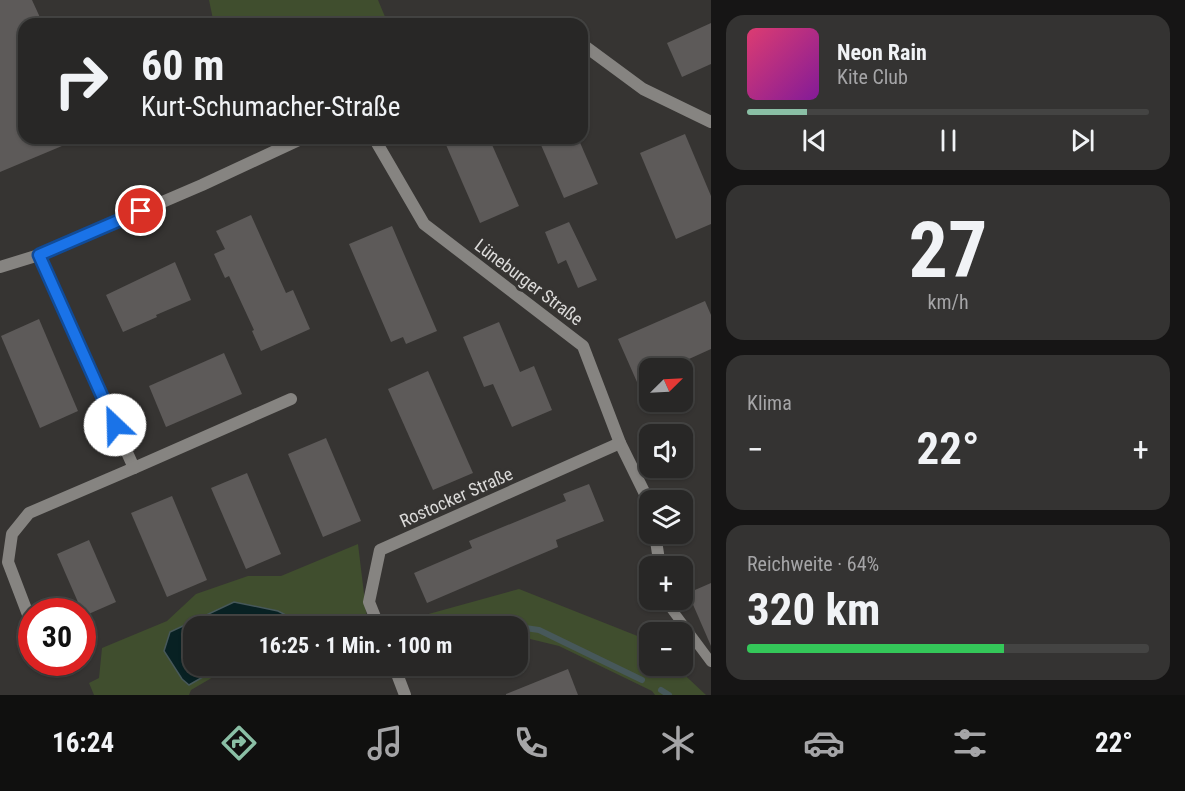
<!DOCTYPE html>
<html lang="de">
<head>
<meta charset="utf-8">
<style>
  body { margin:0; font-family:"Roboto Condensed",sans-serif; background:#343332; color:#f1f3f6; height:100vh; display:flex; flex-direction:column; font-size:22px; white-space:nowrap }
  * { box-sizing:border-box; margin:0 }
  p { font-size:20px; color:#a5a5a7 }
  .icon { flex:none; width:33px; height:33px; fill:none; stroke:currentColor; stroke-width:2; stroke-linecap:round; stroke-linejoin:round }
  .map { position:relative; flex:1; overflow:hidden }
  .side { display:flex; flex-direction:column; gap:15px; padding:15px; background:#161515; width:474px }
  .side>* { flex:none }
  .banner { position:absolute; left:18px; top:18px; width:570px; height:126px; border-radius:18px; box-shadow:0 2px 4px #0004,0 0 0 2px #444443; background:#282726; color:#f1f3f6; overflow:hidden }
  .needle { width:39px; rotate:66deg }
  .buttons { position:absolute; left:639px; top:358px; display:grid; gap:12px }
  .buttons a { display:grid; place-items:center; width:54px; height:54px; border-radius:12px; background:#282726; box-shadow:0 2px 4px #0004,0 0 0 2px #444443; font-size:30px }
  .speed { position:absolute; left:18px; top:598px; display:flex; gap:12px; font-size:30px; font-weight:700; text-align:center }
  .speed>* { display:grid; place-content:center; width:78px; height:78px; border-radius:50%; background:#282726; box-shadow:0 2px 4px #0004,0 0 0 2px #444443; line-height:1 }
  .speed .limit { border:9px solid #d22; background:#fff; color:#111 }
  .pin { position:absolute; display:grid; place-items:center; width:51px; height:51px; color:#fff; margin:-26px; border:3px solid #fff; border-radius:50%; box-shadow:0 2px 6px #0007 }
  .me { position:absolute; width:66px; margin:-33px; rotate:336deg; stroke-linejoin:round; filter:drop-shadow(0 0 4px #0008) }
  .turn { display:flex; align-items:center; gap:21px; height:126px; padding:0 24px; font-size:27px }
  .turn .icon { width:78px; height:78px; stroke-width:2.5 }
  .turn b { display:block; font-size:42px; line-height:51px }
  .big { font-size:45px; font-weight:700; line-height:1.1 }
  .side .widget { flex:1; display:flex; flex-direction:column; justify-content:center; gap:9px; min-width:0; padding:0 21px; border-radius:18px; background:#343332 }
  .side .dial { align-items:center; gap:0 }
  .dial b { font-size:78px; line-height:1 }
  .song { display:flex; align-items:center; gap:18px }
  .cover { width:72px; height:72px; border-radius:9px; background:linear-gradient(135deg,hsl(340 70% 55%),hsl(290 70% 35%)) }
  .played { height:6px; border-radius:3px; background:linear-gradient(90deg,#8abfa5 15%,#444443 15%) }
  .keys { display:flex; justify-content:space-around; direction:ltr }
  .heat { display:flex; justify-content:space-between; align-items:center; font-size:33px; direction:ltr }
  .charge { height:9px; border-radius:4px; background:linear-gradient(90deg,#34c759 64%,#444443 0) }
  .trip { position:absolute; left:183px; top:616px; width:345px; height:60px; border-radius:18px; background:#282726; box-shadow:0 2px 4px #0004,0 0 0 2px #444443; font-weight:700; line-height:60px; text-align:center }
  .menu { display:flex; height:96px; justify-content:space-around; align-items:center; background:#10100f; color:#a5a5a7 }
  .menu .icon { width:42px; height:42px }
  .menu .active { color:#8abfa5 }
  .menu b { font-size:27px; color:#f1f3f6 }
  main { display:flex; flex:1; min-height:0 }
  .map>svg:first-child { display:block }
</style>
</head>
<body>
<main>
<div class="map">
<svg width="711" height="695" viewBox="0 0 711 695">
  <rect width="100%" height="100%" fill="#363432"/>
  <!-- green -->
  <g fill="#404e2e">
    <path d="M209,0H378L388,24H214Z"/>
    <path d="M358,544L368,627H194V666H232L191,690L189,695H94L89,683L99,678L102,648L167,621L196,594L248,576H281Z"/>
    <path d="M519,589L645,639L649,643L650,666H675L706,695H655L652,691L559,646L518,636V627H398L396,623Z"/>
    <path d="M313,666H386L389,674L342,673Z"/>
  </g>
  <!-- water -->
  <path fill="#082123" stroke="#47585a" stroke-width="1.5" d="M234,602L278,611L309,627H194V666H222L189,685L182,679L164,651L170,632Z"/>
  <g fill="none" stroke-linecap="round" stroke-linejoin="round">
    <!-- stream -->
    <g stroke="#47585a" stroke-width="6">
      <path d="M481,627L497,624L539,630L642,680"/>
      <path d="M661,690L669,695"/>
    </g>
  </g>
  <!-- building -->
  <g fill="#5d5a59">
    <path d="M0,0H32L43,24H24V138H81L0,172Z"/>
    <path d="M711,23V64L682,77L667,43Z"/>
    <path d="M685,134L711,196V224L676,239L640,153Z"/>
    <path d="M443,138H489L519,206L480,223Z"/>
    <path d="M538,138H578L598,184L564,198Z"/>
    <path d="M251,215L286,293L293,290L310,329L261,351L252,331L254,330L229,276L225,278L214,254L225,249L216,231Z"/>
    <path d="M569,222L597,280L578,288L566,260L558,264L545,232Z"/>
    <path d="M392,226L437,331L406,344L403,337L391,342L349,244Z"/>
    <path d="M175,262L191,300L156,315L157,317L123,332L106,295Z"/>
    <path d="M705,301L711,315V349L667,369H650V377L637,382L618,339Z"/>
    <path d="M39,319L78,411L40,428L1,336Z"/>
    <path d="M499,322L520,372L534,366L552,410L512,427L493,384L484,387L463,337Z"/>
    <path d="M224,353L242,394L166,427L149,386Z"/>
    <path d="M428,371L473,473L433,490L388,389Z"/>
    <path d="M326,438L361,521L323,537L288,454Z"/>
    <path d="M247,473L281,554L246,569L211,488Z"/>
    <path d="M589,484L604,521L556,540L558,547L427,603L414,573L472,548L469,541L566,501L563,494Z"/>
    <path d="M172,496L207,580L167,597L131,513Z"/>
    <path d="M89,540L116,602L84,616L57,554Z"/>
    <path d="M711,583V646L688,593Z"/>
    <path d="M568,669L578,695H506V694Z"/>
  </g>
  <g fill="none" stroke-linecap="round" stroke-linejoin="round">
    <!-- lane -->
    <path stroke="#868481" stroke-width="10" d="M668,600L670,607L711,662"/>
    <!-- street -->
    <g stroke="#868481" stroke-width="12">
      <path d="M554,24H555"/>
      <path d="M582,44L643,89L711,122"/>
      <path d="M374,138L424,224L583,346L620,443L650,504"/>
      <path d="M0,267L39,255L202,185L303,138"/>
      <path d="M134,468L291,399"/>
      <path d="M655,534L660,567"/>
      <path d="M32,625L8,562L12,534L29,513L134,468L39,255"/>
      <path d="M379,627L369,602L380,550L620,443"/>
      <path d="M394,666L405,695"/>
    </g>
  </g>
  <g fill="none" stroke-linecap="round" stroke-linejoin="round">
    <!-- route casing -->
    <g stroke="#114b97" stroke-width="15">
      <path id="route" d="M115,425L39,255L141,211"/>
    </g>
    <!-- route -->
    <use href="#route" stroke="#1a73e8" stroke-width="10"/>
  </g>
  <g text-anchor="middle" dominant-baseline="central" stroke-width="6" stroke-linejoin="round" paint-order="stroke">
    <!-- street labels -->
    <g font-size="18" fill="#dbdad9" stroke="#363432">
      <text transform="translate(529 282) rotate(37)">Lüneburger Straße</text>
      <text transform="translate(456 497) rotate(-24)">Rostocker Straße</text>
    </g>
  </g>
</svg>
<div class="buttons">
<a><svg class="needle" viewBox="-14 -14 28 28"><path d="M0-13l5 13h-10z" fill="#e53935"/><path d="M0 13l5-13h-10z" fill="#a5a5a7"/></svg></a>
<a><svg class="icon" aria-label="sound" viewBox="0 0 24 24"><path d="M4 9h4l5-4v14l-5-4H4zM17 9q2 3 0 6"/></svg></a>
<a><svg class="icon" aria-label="layers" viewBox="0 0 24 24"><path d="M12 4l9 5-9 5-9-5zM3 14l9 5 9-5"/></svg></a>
<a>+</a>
<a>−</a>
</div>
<div class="speed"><div class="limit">30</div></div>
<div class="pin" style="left:141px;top:211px;background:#d93025"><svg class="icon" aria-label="arrive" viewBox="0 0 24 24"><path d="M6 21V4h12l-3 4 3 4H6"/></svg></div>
<svg class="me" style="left:115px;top:425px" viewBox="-20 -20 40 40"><circle r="19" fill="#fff"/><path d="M0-13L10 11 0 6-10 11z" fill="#1a73e8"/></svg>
<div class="trip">16:25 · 1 Min. · 100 m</div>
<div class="banner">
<div class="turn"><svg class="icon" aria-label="right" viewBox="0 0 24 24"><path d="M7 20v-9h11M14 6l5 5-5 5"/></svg><div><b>60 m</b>Kurt-Schumacher-Straße</div></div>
</div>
</div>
<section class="side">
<div class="widget">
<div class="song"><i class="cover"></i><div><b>Neon Rain</b><p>Kite Club</p></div></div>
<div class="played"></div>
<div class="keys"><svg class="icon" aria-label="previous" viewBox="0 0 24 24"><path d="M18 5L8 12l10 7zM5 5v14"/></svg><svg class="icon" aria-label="pause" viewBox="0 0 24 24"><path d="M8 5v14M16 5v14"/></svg><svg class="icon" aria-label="next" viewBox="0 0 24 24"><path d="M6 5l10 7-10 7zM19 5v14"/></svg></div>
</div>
<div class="widget dial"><b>27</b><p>km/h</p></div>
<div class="widget"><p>Klima</p>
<div class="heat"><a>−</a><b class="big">22°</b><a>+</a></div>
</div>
<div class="widget"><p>Reichweite · 64%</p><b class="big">320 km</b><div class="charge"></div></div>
</section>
</main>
<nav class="menu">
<b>16:24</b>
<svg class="icon active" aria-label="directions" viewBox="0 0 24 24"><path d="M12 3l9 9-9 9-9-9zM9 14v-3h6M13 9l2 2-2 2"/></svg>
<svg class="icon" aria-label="music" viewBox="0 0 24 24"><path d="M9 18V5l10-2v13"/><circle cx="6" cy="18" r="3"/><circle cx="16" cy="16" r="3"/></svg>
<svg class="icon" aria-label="phone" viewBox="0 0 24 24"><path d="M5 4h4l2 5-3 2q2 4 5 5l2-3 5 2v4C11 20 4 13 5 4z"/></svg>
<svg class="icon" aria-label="climate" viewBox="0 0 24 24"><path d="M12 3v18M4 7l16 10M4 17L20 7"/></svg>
<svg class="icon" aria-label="car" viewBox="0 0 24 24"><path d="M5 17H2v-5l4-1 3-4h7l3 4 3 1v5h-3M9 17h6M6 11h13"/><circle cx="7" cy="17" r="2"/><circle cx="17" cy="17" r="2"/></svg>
<svg class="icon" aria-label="filters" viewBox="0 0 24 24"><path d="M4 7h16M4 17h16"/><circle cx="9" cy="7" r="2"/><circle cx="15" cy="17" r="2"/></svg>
<b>22°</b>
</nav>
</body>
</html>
